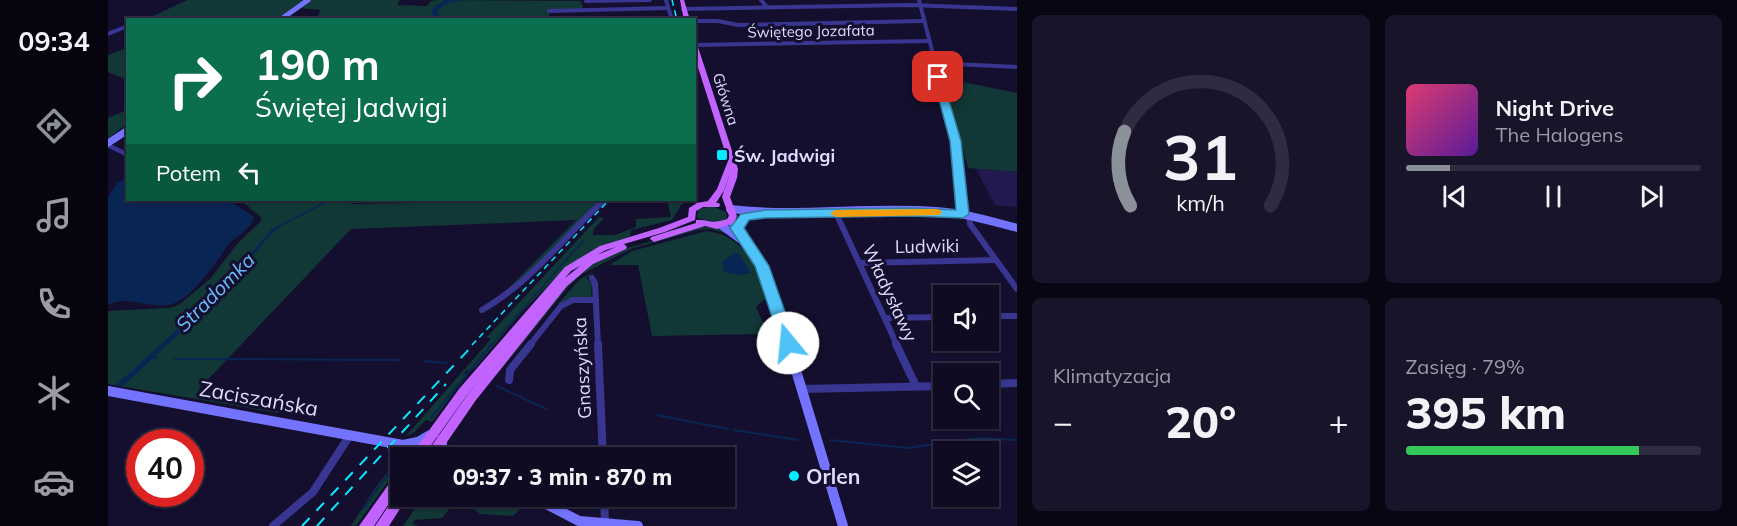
<!DOCTYPE html>
<html lang="pl">
<head>
<meta charset="utf-8">
<style>
  body { margin:0; font-family:Mulish,sans-serif; background:#18142a; color:#f1f3f6; height:100vh; display:flex; flex-direction:column; font-size:22px; white-space:nowrap }
  * { box-sizing:border-box; margin:0 }
  p { font-size:20px; color:#9b9ba5 }
  .icon { flex:none; width:33px; height:33px; fill:none; stroke:currentColor; stroke-width:2; stroke-linecap:round; stroke-linejoin:round }
  .map { position:relative; flex:1; overflow:hidden }
  .panel { display:flex; flex-direction:column; gap:15px; padding:15px; background:#080613; width:720px }
  .panel>* { flex:none }
  .hud { position:absolute; left:18px; top:18px; width:570px; height:183px; border-radius:0px; box-shadow:0 2px 4px #0004,0 0 0 2px #2f2b40; background:#0b6e4f; color:#fff; overflow:hidden }
  .fabs { position:absolute; left:825px; top:285px; display:grid; gap:12px }
  .fabs a { display:grid; place-items:center; width:66px; height:66px; border-radius:0px; background:#0f0b22; box-shadow:0 2px 4px #0004,0 0 0 2px #2f2b40; font-size:30px }
  .speed { position:absolute; left:18px; top:429px; display:flex; gap:12px; font-size:30px; font-weight:700; text-align:center }
  .speed>* { display:grid; place-content:center; width:78px; height:78px; border-radius:50%; background:#0f0b22; box-shadow:0 2px 4px #0004,0 0 0 2px #2f2b40; line-height:1 }
  .speed .limit { border:9px solid #d22; background:#fff; color:#111 }
  .pin { position:absolute; display:grid; place-items:center; width:51px; height:51px; color:#fff; margin:-26px; border-radius:12px; box-shadow:0 3px 9px #0006 }
  .me { position:absolute; width:66px; margin:-33px; rotate:343deg; stroke-linejoin:round; filter:drop-shadow(0 0 4px #0008) }
  .turn { display:flex; align-items:center; gap:21px; height:126px; padding:0 30px; font-size:27px }
  .turn .icon { width:78px; height:78px; stroke-width:2.5 }
  .turn b { display:block; font-size:42px; line-height:51px }
  .then { display:flex; align-items:center; height:57px; padding:0 30px; background:#0003; gap:12px; font-size:22px }
  .big { font-size:45px; font-weight:800; line-height:1.1 }
  .panel .card { flex:1; display:flex; flex-direction:column; justify-content:center; gap:9px; min-width:0; padding:0 21px; border-radius:9px; background:#18142a }
  .panel .dial { align-items:center; gap:0 }
  .dial svg { height:156px; overflow:visible; fill:none; stroke:#2f2b40; stroke-width:7; stroke-linecap:round; text-anchor:middle }
  .dial text { fill:#f1f3f6; stroke:none }
  .song { display:flex; align-items:center; gap:18px }
  .cover { width:72px; height:72px; border-radius:9px; background:linear-gradient(135deg,hsl(340 70% 55%),hsl(270 70% 35%)) }
  .played { height:6px; border-radius:3px; background:linear-gradient(90deg,#8c9099 15%,#2f2b40 15%) }
  .keys { display:flex; justify-content:space-around; direction:ltr }
  .heat { display:flex; justify-content:space-between; align-items:center; font-size:33px; direction:ltr }
  .charge { height:9px; border-radius:4px; background:linear-gradient(90deg,#34c759 79%,#2f2b40 0) }
  .panel .tiles { flex:1; display:grid; gap:15px; grid-template-columns:repeat(2,1fr) }
  .trip { position:absolute; left:282px; top:447px; width:345px; height:60px; border-radius:0px; background:#0f0b22; box-shadow:0 2px 4px #0004,0 0 0 2px #2f2b40; font-weight:800; line-height:60px; text-align:center }
  main { display:flex; flex:1; min-height:0 }
  .dock { display:flex; flex-direction:column; width:108px; justify-content:space-around; align-items:center; background:#06040e; color:#9b9ba5 }
  .dock .icon { width:42px; height:42px }
  .dock .selected { color:#8c9099 }
  .dock b { font-size:27px; color:#f1f3f6 }
  .map>svg:first-child { display:block }
</style>
</head>
<body>
<main>
<nav class="dock">
<b>09:34</b>
<svg class="icon selected" aria-label="directions" viewBox="0 0 24 24"><path d="M12 3l9 9-9 9-9-9zM9 14v-3h6M13 9l2 2-2 2"/></svg>
<svg class="icon" aria-label="music" viewBox="0 0 24 24"><path d="M9 18V5l10-2v13"/><circle cx="6" cy="18" r="3"/><circle cx="16" cy="16" r="3"/></svg>
<svg class="icon" aria-label="phone" viewBox="0 0 24 24"><path d="M5 4h4l2 5-3 2q2 4 5 5l2-3 5 2v4C11 20 4 13 5 4z"/></svg>
<svg class="icon" aria-label="climate" viewBox="0 0 24 24"><path d="M12 3v18M4 7l16 10M4 17L20 7"/></svg>
<svg class="icon" aria-label="car" viewBox="0 0 24 24"><path d="M5 17H2v-5l4-1 3-4h7l3 4 3 1v5h-3M9 17h6M6 11h13"/><circle cx="7" cy="17" r="2"/><circle cx="17" cy="17" r="2"/></svg>
</nav>
<div class="map">
<svg width="909" height="526" viewBox="0 0 909 526">
  <rect width="100%" height="100%" fill="#140f2e"/>
  <!-- green -->
  <g fill="#113836">
    <path d="M79,0H198L169,19L37,20Z"/>
    <path d="M202,0H292L289,5L319,6L323,1L330,0L490,1H473L475,10H438L441,11V19L207,20L213,10L191,8Z"/>
    <path d="M19,48V80L0,72V55Z"/>
    <path d="M835,78L909,93V172L860,168Z"/>
    <path d="M19,110V124L0,138V118Z"/>
    <path d="M132,200H244L243,204L494,200L432,263L388,301L468,220L243,229L90,390L167,406L173,408L170,413L0,384V311L62,308L72,304L103,278L129,244L153,221V217Z"/>
    <path d="M559,200H581L573,205L564,220L523,230L522,237L487,249L457,268L412,314L367,368L359,371L360,369L352,377L357,373L359,375L324,422L318,420L305,433L298,436L383,339L379,337L491,217L496,218L486,229L485,235H507L528,227V219L563,217Z"/>
    <path d="M605,206L619,213L618,220L611,223L589,218L590,209Z"/>
    <path d="M594,227L613,228L620,234L603,229L589,230L523,249L474,274L459,288L380,386L457,287L485,263L512,250Z"/>
    <path d="M599,231C634,235 650,266 659,297L648,307L660,334L544,336L530,265H502L490,272L524,251Z"/>
    <path d="M486,272L478,278L484,283L483,298L450,304L472,279Z"/>
    <path d="M288,447L295,454L292,465L248,526H243L266,490L289,459Z"/>
    <path d="M315,497H351L334,518L306,520L305,524L310,526H295Z"/>
    <path d="M361,497L414,496L415,497L413,508L405,516L372,514L364,508Z"/>
  </g>
  <!-- water -->
  <g fill="#082554">
    <path d="M19,178L20,200H121L146,217C142,232 126,236 118,248C107,264 83,299 64,304C42,310 21,294 0,305V198L9,183Z"/>
    <path d="M220,200H224L173,226L160,237L120,288L48,355L50,356L48,359H44L15,386L8,385L106,296L164,229Z"/>
    <path d="M627,253L631,254L643,273L633,275L616,272L614,262Z"/>
  </g>
  <g fill="none" stroke-linecap="round" stroke-linejoin="round">
    <!-- stream-far1 -->
    <path stroke="#082554" stroke-width="1.5" d="M383,345L475,241"/>
    <!-- stream -->
    <g stroke="#082554" stroke-width="2">
      <path d="M67,359L292,360"/>
      <path d="M316,361L339,363"/>
      <path d="M389,386L438,409"/>
      <path d="M549,415L620,429"/>
      <path d="M323,418L384,344"/>
      <path d="M626,430L690,440"/>
      <path d="M722,440L800,448L870,438L909,440"/>
      <path d="M254,510L289,462"/>
    </g>
    <!-- river -->
    <path fill="#082554" fill-rule="evenodd" d="M337,0H354L340,3L330,10L331,20H325L324,9Z"/>
  </g>
  <!-- building -->
  <path fill="#231951" d="M868,169L909,172V207L887,205Z"/>
  <g fill="none" stroke-linecap="round" stroke-linejoin="round">
    <!-- street-far3 -->
    <g stroke="#383691" stroke-width="4">
      <path d="M558,0L564,20"/>
      <path d="M653,0L659,7"/>
      <path d="M811,0L834,89"/>
      <path d="M478,1L542,0"/>
      <path d="M575,9L802,5L909,9"/>
      <path d="M441,11L560,8"/>
      <path d="M586,21H610L630,25L815,21"/>
      <path d="M0,34L20,26"/>
      <path d="M587,45L820,41"/>
      <path d="M826,63L909,67"/>
    </g>
    <!-- street-far2 -->
    <g stroke="#383691" stroke-width="4.5">
      <path d="M833,88L848,141L854,202"/>
      <path d="M0,145L20,155"/>
      <path d="M494,202L496,200"/>
    </g>
    <!-- street-far1 -->
    <g stroke="#383691" stroke-width="6">
      <path d="M854,201L855,214"/>
      <path d="M728,213L789,345"/>
      <path d="M861,215L862,224L909,289"/>
      <path d="M752,263L888,260"/>
      <path d="M484,278L487,283L490,345"/>
      <path d="M374,310C423,282 455,238 495,201"/>
      <path d="M880,316H909"/>
      <path d="M778,318L836,317"/>
      <path d="M422,345L453,306L465,300H488"/>
    </g>
    <!-- street -->
    <g stroke="#383691" stroke-width="8">
      <path d="M490,344L495,458"/>
      <path d="M788,344L808,386"/>
      <path d="M401,380L402,370L423,344"/>
      <path d="M880,384L909,383"/>
      <path d="M694,389L836,386"/>
      <path d="M496,496L497,523"/>
      <path d="M165,526L205,492L242,435"/>
    </g>
    <!-- secondary-far3 -->
    <path stroke="#7473ff" stroke-width="5" d="M172,20L200,0"/>
    <!-- secondary-far2 -->
    <path stroke="#7473ff" stroke-width="7" d="M0,143L20,130"/>
    <!-- secondary-far1 -->
    <g stroke="#7473ff" stroke-width="8">
      <path d="M622,209C691,217 759,206 828,211C857,213 882,221 909,228"/>
      <path d="M623,221C655,256 667,301 680,345"/>
      <path d="M613,225L632,239L637,240"/>
    </g>
    <!-- secondary -->
    <g stroke="#7473ff" stroke-width="10">
      <path d="M680,344L735,526"/>
      <path d="M0,391L295,445L310,442L322,435"/>
      <path d="M334,439V447L340,458"/>
      <path d="M295,445L299,449L301,458"/>
      <path d="M423,496L471,521L530,526"/>
    </g>
    <!-- primary -->
    <g fill="#c263ff" fill-rule="evenodd">
      <path d="M572,0H576L582,20H576Z"/>
      <path d="M586,42L589,44L630,169L629,178L622,197L629,216L626,223L609,229L597,226L546,242L542,239L543,237L588,223V220C602,219 603,225 619,219L621,216L614,197L622,173L617,189L608,203H611L612,205L611,207H595L588,211L587,220L557,232L516,244L519,247L518,249L485,264L459,286L368,400L328,458H315L360,394L380,370L359,395L314,458H301L351,389L457,267L492,246L551,228L580,217L581,208L589,203L600,201L609,189L620,161L586,55ZM508,247L489,255L498,250ZM472,266L457,278L463,271Z"/>
      <path d="M292,473V487L266,526H251L288,474Z"/>
      <path d="M292,491V496H300L281,526H267L290,492Z"/>
    </g>
    <!-- rail-far1 -->
    <g stroke="#08eaff" stroke-width="1.5" stroke-dasharray="6 4.5" stroke-linecap="butt">
      <path d="M564,0L569,20"/>
      <path d="M364,345L501,200"/>
    </g>
    <!-- rail -->
    <g stroke="#08eaff" stroke-width="2" stroke-dasharray="11 10" stroke-linecap="butt">
      <path d="M194,526L366,344"/>
      <path d="M209,526L338,384"/>
    </g>
  </g>
  <!-- route -->
  <path fill="#4fc3f7" stroke="#337fa1" stroke-width="1.5" d="M830,74L834,77L853,141L861,214L855,218L803,216L657,218L641,220L636,228L661,266L688,343L685,347H674L647,266L622,228L633,214L657,210L803,208L848,210L842,141L825,77Z"/>
  <!-- slow -->
  <path fill="#f59e0b" d="M828,209L832,210L834,212L832,215L728,217L722,213L728,210Z"/>
  <!-- markers -->
  <g fill="#08eaff" stroke="#140f2e" stroke-width="2">
    <rect x="608" y="149" width="12" height="12" rx="3"/>
    <circle cx="686" cy="476" r="6"/>
  </g>
  <g text-anchor="middle" dominant-baseline="central" stroke-width="6" stroke-linejoin="round" paint-order="stroke">
    <!-- far-street labels -->
    <g font-size="15" fill="#dfdcff" stroke="#140f2e">
      <text transform="translate(703 31) rotate(-1)">Świętego Jozafata</text>
      <text transform="translate(618 99) rotate(72)">Główna</text>
    </g>
    <!-- poi labels -->
    <g font-size="18" font-weight="bold" fill="#dfdcff" stroke="#140f2e" text-anchor="start">
      <text x="626" y="155">Św. Jadwigi</text>
    </g>
    <!-- street labels -->
    <g font-size="18" fill="#dfdcff" stroke="#140f2e">
      <text transform="translate(819 246) rotate(-1)">Ludwiki</text>
      <text transform="translate(782 293) rotate(65)">Władysławy</text>
      <text transform="translate(474 368) rotate(-93)">Gnaszyńska</text>
    </g>
    <!-- water labels -->
    <g font-size="20" font-style="italic" fill="#6abcff" stroke="#140f2e">
      <text transform="translate(107 292) rotate(-45)">Stradomka</text>
    </g>
    <!-- near-street labels -->
    <g font-size="21" fill="#dfdcff" stroke="#140f2e">
      <text transform="translate(151 398) rotate(10)">Zaciszańska</text>
    </g>
    <!-- near-poi labels -->
    <g font-size="21" font-weight="bold" fill="#dfdcff" stroke="#140f2e" text-anchor="start">
      <text x="698" y="476">Orlen</text>
    </g>
  </g>
</svg>
<div class="fabs">
<a><svg class="icon" aria-label="sound" viewBox="0 0 24 24"><path d="M4 9h4l5-4v14l-5-4H4zM17 9q2 3 0 6"/></svg></a>
<a><svg class="icon" aria-label="search" viewBox="0 0 24 24"><circle cx="10" cy="10" r="6"/><path d="M15 15l6 6"/></svg></a>
<a><svg class="icon" aria-label="layers" viewBox="0 0 24 24"><path d="M12 4l9 5-9 5-9-5zM3 14l9 5 9-5"/></svg></a>
</div>
<div class="speed"><div class="limit">40</div></div>
<div class="pin" style="left:830px;top:77px;background:#d93025"><svg class="icon" aria-label="arrive" viewBox="0 0 24 24"><path d="M6 21V4h12l-3 4 3 4H6"/></svg></div>
<svg class="me" style="left:680px;top:343px" viewBox="-20 -20 40 40"><circle r="19" fill="#fff"/><path d="M0-13L10 11 0 6-10 11z" fill="#4fc3f7"/></svg>
<div class="trip">09:37 · 3 min · 870 m</div>
<div class="hud">
<div class="turn"><svg class="icon" aria-label="right" viewBox="0 0 24 24"><path d="M7 20v-9h11M14 6l5 5-5 5"/></svg><div><b>190 m</b>Świętej Jadwigi</div></div>
<div class="then">Potem<svg class="icon" aria-label="left" viewBox="0 0 24 24"><path d="M17 20v-9H6M10 6l-5 5 5 5"/></svg></div>
</div>
</div>
<section class="panel">
<div class="tiles">
<div class="card dial"><svg viewBox="0 0 100 80">
<path d="M14 69A42 42 0 1 1 86 69"/>
<path d="M14 69A42 42 0 0 1 11 31" stroke="#8c9099"/>
<text x="50" y="56" font-size="32" font-weight="700">31</text>
<text x="50" y="72" font-size="11">km/h</text>
</svg></div>
<div class="card">
<div class="song"><i class="cover"></i><div><b>Night Drive</b><p>The Halogens</p></div></div>
<div class="played"></div>
<div class="keys"><svg class="icon" aria-label="previous" viewBox="0 0 24 24"><path d="M18 5L8 12l10 7zM5 5v14"/></svg><svg class="icon" aria-label="pause" viewBox="0 0 24 24"><path d="M8 5v14M16 5v14"/></svg><svg class="icon" aria-label="next" viewBox="0 0 24 24"><path d="M6 5l10 7-10 7zM19 5v14"/></svg></div>
</div>
<div class="card"><p>Klimatyzacja</p>
<div class="heat"><a>−</a><b class="big">20°</b><a>+</a></div>
</div>
<div class="card"><p>Zasięg · 79%</p><b class="big">395 km</b><div class="charge"></div></div>
</div>
</section>
</main>
</body>
</html>
